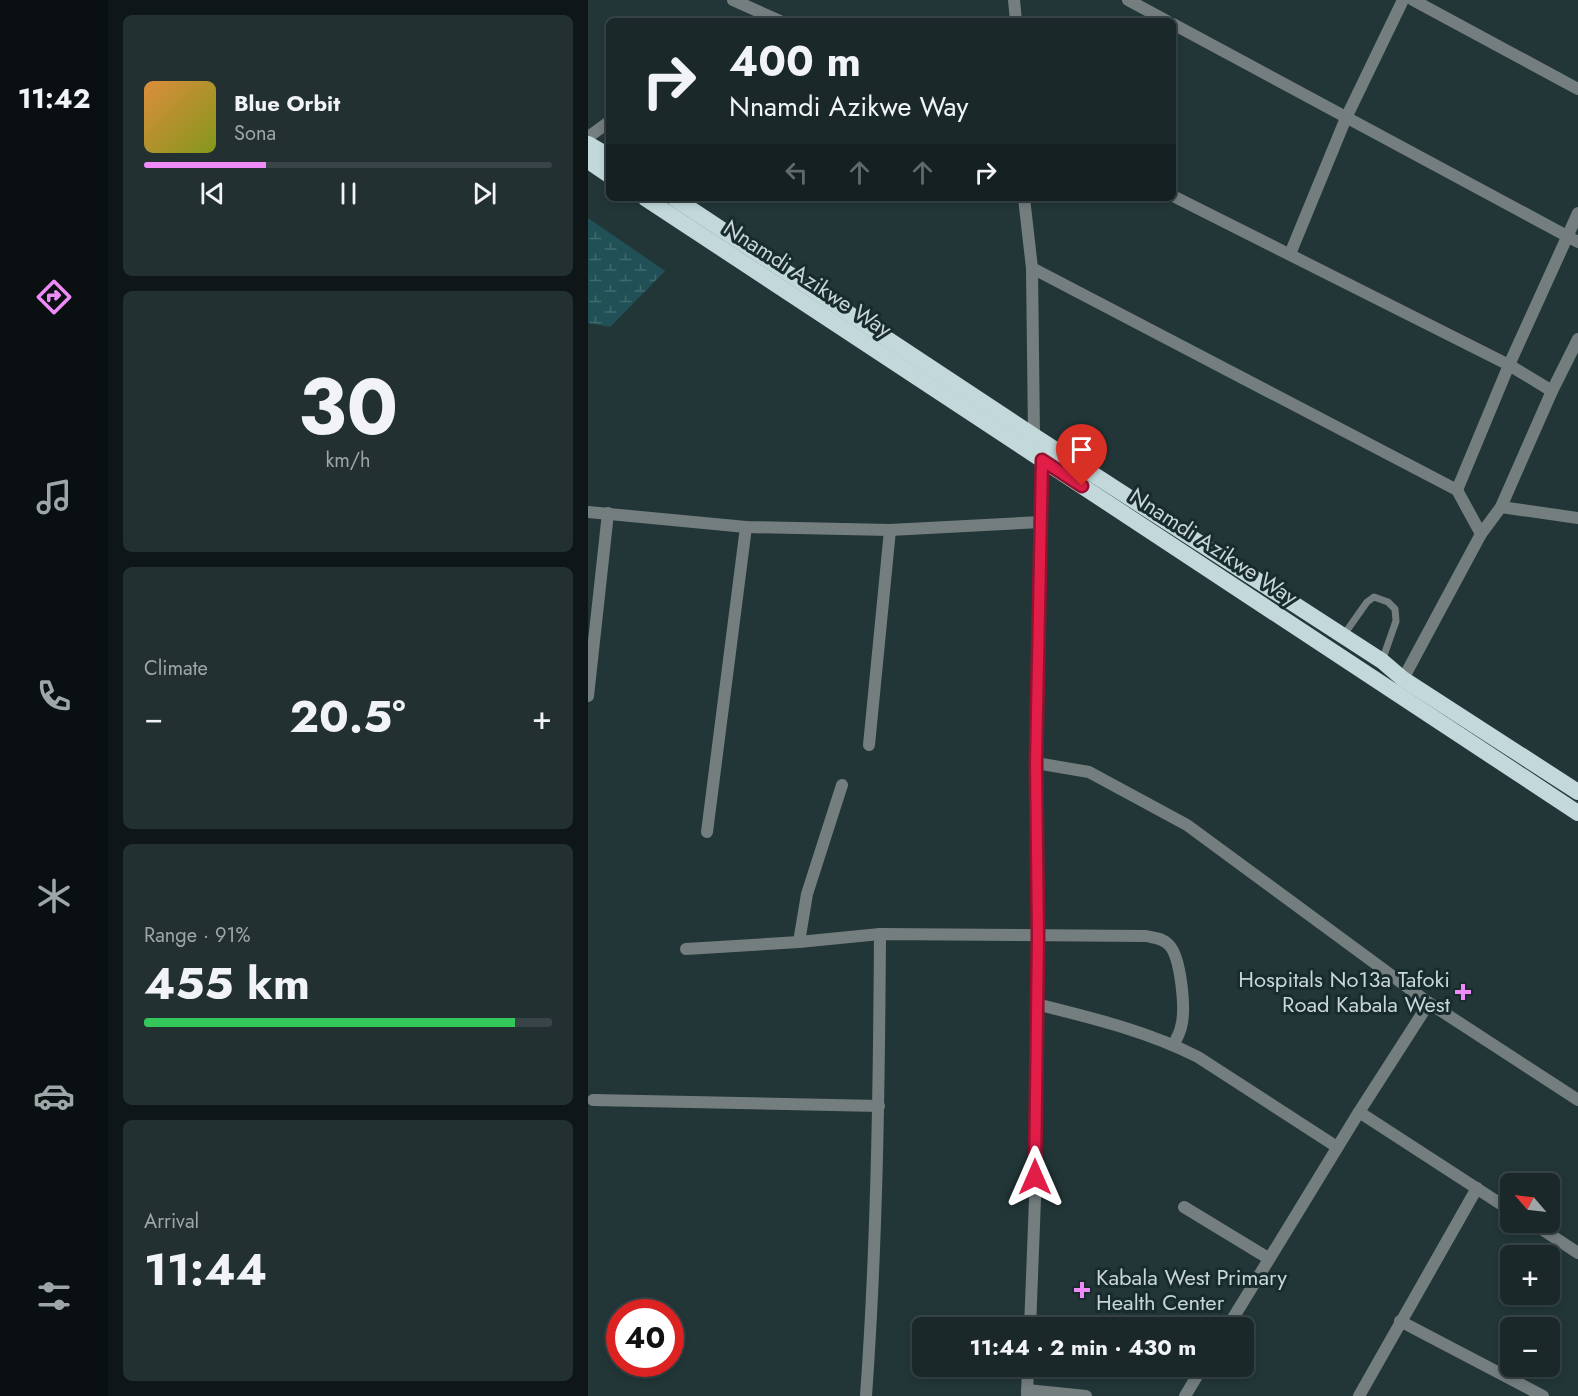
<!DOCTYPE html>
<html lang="en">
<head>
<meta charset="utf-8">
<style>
  body { margin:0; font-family:Jost,sans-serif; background:#233032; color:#f1f3f6; height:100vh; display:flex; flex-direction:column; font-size:22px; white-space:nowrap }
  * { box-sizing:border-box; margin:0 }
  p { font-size:20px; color:#9fa6a8 }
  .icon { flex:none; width:33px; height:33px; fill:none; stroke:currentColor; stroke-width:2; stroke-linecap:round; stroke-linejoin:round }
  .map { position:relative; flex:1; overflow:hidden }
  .details { display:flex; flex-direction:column; gap:15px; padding:15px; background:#0e1617; width:480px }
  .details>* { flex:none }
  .banner { position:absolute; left:18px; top:18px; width:570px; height:183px; border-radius:9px; box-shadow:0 3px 9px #0003,0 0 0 2px #384447; background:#1a282a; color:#f1f3f6; overflow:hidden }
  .needle { width:39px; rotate:298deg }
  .buttons { position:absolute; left:912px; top:1173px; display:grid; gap:12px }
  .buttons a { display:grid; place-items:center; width:60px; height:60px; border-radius:9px; background:#1a282a; box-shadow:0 3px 9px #0003,0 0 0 2px #384447; font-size:30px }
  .speed { position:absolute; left:18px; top:1299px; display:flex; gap:12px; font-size:30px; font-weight:700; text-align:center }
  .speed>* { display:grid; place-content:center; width:78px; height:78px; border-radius:50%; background:#1a282a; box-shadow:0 3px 9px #0003,0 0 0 2px #384447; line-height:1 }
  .speed .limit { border:9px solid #d22; background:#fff; color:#111 }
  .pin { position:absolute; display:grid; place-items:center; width:51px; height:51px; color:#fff; margin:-62px -26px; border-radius:50% 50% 50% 0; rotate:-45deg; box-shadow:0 0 6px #0007 }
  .pin .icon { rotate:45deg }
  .me { position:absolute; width:66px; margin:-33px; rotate:0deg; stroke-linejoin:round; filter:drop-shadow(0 0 4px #0008) }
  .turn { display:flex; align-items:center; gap:21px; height:126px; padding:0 24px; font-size:27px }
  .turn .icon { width:78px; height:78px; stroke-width:2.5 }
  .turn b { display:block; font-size:42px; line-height:51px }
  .lanes { display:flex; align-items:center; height:57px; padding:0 24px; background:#0003; justify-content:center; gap:30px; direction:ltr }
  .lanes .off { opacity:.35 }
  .big { font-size:45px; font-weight:700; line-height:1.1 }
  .details .widget { flex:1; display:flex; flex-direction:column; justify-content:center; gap:9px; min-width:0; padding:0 21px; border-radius:9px; background:#233032 }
  .details .dial { align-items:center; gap:0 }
  .dial b { font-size:78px; line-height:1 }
  .song { display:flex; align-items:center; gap:18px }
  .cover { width:72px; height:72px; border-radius:9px; background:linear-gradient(135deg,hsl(30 70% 55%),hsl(70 70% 35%)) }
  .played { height:6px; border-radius:3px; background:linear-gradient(90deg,#ee8bf7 30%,#384447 30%) }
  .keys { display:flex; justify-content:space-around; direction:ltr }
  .heat { display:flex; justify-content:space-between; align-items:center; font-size:33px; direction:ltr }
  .charge { height:9px; border-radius:4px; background:linear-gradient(90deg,#34c759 91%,#384447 0) }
  .trip { position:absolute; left:324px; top:1317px; width:342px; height:60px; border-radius:9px; background:#1a282a; box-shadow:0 3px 9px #0003,0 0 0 2px #384447; font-weight:700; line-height:60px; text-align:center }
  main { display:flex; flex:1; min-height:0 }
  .tab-bar { display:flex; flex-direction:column; width:108px; justify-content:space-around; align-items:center; background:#0a1011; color:#9fa6a8 }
  .tab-bar .icon { width:42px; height:42px }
  .tab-bar .on { color:#ee8bf7 }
  .tab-bar b { font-size:27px; color:#f1f3f6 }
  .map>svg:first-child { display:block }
</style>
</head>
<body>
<main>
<nav class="tab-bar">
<b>11:42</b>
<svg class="icon on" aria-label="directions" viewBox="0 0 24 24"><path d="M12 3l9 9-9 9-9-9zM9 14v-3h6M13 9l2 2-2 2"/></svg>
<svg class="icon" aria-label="music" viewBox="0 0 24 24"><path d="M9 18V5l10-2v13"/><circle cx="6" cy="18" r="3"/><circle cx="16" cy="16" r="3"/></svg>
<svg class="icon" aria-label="phone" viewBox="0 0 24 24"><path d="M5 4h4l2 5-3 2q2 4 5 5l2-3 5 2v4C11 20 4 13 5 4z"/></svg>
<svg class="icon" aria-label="climate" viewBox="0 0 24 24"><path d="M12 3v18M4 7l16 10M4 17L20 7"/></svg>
<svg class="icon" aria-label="car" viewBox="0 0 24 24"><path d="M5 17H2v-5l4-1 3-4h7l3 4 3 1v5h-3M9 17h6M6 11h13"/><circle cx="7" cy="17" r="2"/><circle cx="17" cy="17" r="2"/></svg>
<svg class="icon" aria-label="filters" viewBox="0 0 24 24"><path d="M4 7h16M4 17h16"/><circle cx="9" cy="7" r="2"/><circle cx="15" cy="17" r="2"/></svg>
</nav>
<section class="details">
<div class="widget">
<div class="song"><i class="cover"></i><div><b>Blue Orbit</b><p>Sona</p></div></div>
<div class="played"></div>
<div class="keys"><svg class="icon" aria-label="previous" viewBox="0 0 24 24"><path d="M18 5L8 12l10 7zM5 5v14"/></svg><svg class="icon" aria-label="pause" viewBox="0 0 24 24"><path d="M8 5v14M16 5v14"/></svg><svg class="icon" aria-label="next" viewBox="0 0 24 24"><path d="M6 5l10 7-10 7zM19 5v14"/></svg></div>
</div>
<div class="widget dial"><b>30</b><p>km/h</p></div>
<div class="widget"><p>Climate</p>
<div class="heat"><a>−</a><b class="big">20.5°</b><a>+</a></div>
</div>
<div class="widget"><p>Range · 91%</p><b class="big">455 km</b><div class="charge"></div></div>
<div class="widget"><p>Arrival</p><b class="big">11:44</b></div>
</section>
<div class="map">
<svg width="990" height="1396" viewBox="0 0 990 1396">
  <defs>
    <pattern id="wetland-marsh" width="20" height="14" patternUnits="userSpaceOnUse" patternTransform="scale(1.5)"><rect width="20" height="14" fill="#215156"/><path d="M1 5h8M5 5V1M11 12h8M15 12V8" fill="none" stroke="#40696e"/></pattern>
  </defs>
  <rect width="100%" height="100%" fill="#223638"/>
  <!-- wetland -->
  <path fill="url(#wetland-marsh)" d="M0,218L77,271L22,327L0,323Z"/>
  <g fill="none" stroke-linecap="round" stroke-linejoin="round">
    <!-- service -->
    <path stroke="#747e7f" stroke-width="7" d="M755,636L779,602L786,597L800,602L807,609L808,621L794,661"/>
    <!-- minor -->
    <g stroke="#747e7f" stroke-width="12">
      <path d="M145,0L192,21"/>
      <path d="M426,0L428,21"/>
      <path d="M540,0L579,21"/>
      <path d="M825,0L990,89"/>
      <path d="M585,24L990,242"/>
      <path d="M0,137L21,122"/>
      <path d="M585,196L921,365L964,391"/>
      <path d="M436,198L444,268L446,436"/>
      <path d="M702,254L758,118L815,0"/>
      <path d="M444,268L869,490L893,534"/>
      <path d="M869,490L921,365L990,213"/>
      <path d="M913,507L990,518"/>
      <path d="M0,512L158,527L302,530L453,522"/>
      <path d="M815,679L893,534L913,507L964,391L990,339"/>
      <path d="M0,696L20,513"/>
      <path d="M281,745L302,530"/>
      <path d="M448,763L501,772L599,825L841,1003L990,1100"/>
      <path d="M119,832L158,527"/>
      <path d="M211,942L219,894L254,785"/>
      <path d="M98,949L211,942L292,934L558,936C567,938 574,938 580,944C593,955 598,1010 593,1027C592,1033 588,1039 586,1044"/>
      <path d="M448,1004C504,1018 559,1031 610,1057L749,1147"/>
      <path d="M5,1100L291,1106"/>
      <path d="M771,1112L922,1210"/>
      <path d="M596,1207L680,1258"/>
      <path d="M943,1222L990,1253"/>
      <path d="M812,1321L955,1396"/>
      <path d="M639,1328L771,1112L841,1003"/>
      <path d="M439,1390L498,1396"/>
      <path d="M278,1396C289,1242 291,1089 292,934"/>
      <path d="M597,1396L615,1366"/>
      <path d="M771,1396L889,1188"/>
    </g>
    <!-- tertiary -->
    <g stroke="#747e7f" stroke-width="12">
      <path d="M442,1328L447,1199L450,936L448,763L454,460"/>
      <path d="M439,1396L440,1366"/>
    </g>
    <!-- trunk -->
    <g stroke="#c2d8da" stroke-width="16">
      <path d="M0,144L21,156"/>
      <path d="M0,161L21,175"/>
      <path d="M57,198L990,813"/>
      <path d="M86,198L446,436L794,661L815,679L990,792"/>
    </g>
  </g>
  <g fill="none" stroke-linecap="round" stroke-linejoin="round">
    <!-- route casing -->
    <g stroke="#92132f" stroke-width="15">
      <path id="route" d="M447,1177L450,936L448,763L454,460L494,486"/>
    </g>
    <!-- route -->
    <use href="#route" stroke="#e11d48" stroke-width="10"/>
  </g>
  <!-- markers -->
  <g fill="#ee8bf7" stroke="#182c2e" stroke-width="2">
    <path d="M872 983h6v6h6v6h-6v6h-6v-6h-6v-6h6z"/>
    <path d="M491 1281h6v6h6v6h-6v6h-6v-6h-6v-6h6z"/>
  </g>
  <g text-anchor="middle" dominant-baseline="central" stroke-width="6" stroke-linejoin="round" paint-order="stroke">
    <!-- street labels -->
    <g font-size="22" fill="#c9d5d6" stroke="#182c2e">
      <text transform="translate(220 278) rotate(33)">Nnamdi Azikwe Way</text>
      <text transform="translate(626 546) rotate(33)">Nnamdi Azikwe Way</text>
    </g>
    <!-- poi labels -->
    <g font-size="22" fill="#c9d5d6" stroke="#182c2e" text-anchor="end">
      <text x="862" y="979">Hospitals No13a Tafoki<tspan x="862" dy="25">Road Kabala West</tspan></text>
      <text x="508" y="1277" text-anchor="start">Kabala West Primary<tspan x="508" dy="25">Health Center</tspan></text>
    </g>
  </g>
</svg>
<div class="buttons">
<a><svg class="needle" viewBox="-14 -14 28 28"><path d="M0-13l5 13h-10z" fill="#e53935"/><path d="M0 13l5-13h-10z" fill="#9fa6a8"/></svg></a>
<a>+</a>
<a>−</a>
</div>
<div class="speed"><div class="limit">40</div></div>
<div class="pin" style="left:494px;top:486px;background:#d93025"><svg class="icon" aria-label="arrive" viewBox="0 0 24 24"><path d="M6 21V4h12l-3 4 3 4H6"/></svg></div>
<svg class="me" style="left:447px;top:1177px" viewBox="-20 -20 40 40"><path d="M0-17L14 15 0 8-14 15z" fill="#e11d48" stroke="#fff" stroke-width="4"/></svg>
<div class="trip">11:44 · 2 min · 430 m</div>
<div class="banner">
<div class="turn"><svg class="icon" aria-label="right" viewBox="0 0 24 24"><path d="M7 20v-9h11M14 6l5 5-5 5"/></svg><div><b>400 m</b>Nnamdi Azikwe Way</div></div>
<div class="lanes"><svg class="icon off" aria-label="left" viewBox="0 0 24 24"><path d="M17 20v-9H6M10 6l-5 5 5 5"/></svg><svg class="icon off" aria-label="ahead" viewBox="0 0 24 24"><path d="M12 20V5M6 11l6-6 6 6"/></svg><svg class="icon off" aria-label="ahead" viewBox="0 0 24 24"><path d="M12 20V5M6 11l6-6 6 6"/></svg><svg class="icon" aria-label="right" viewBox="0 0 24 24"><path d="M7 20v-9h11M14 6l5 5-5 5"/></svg></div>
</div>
</div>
</main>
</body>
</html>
